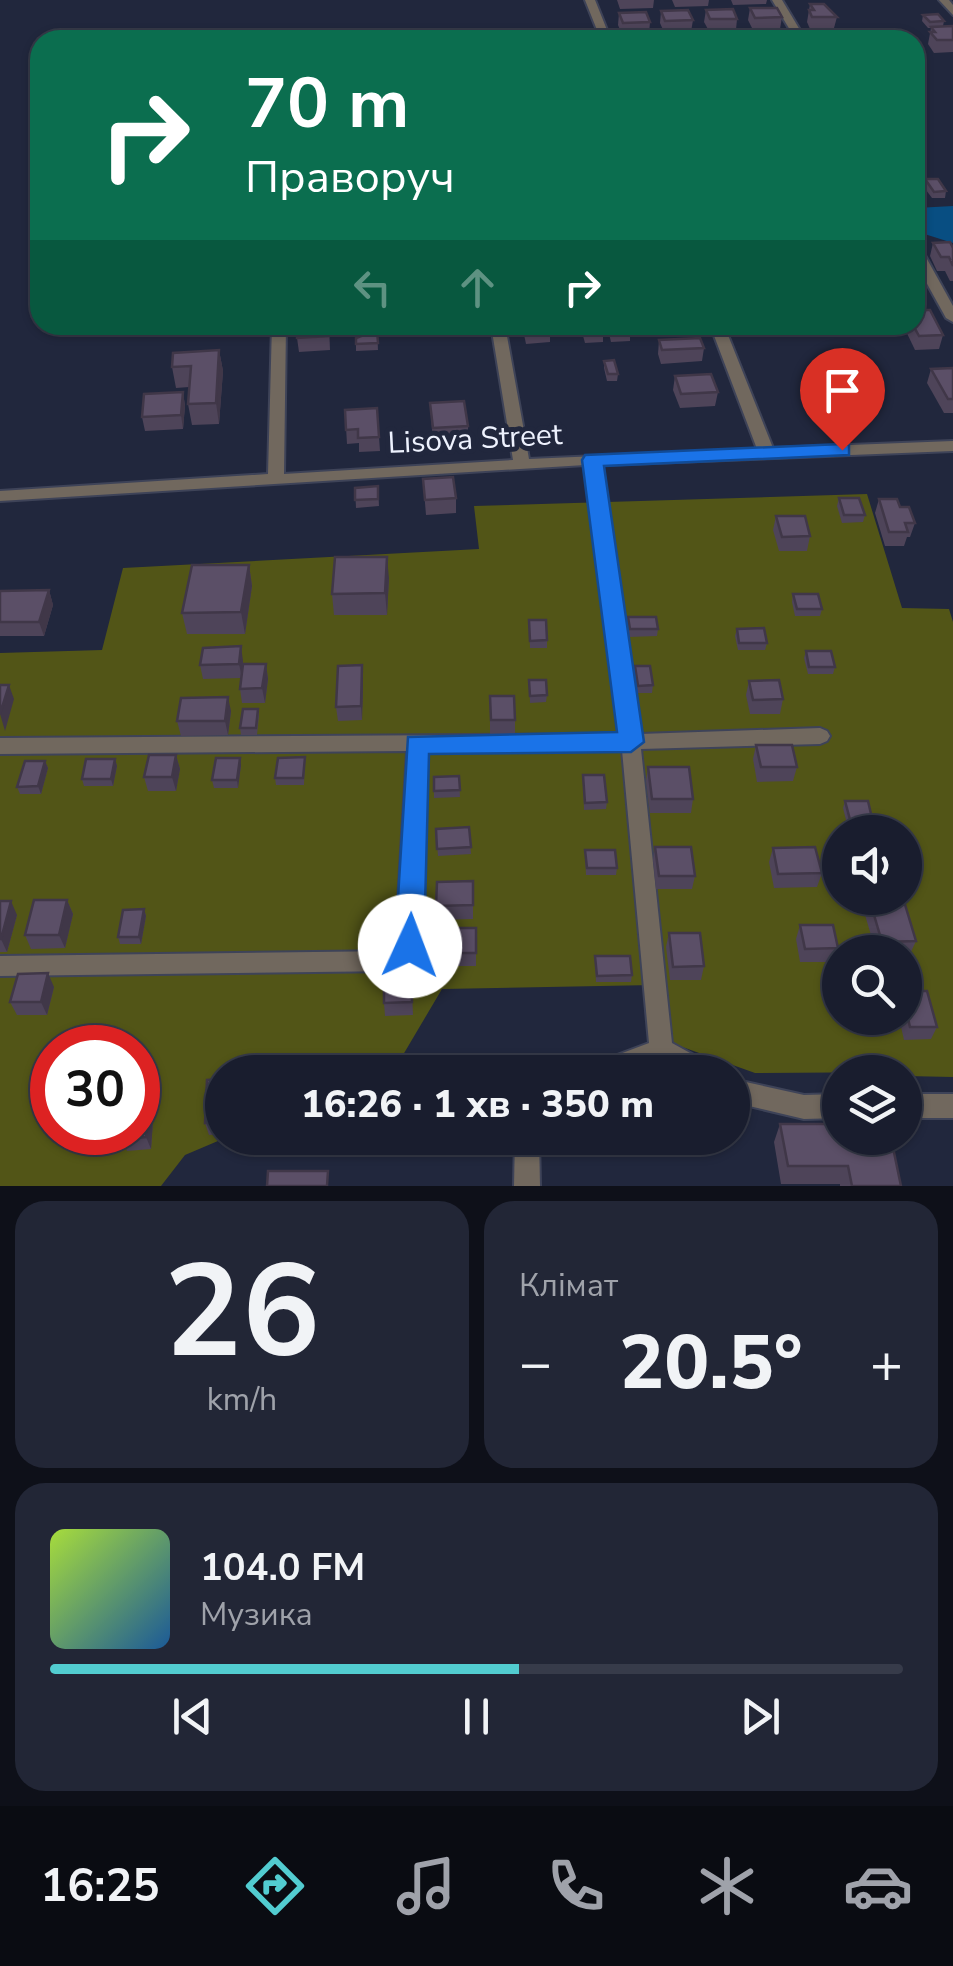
<!DOCTYPE html>
<html lang="uk">
<head>
<meta charset="utf-8">
<style>
  body { margin:0; font-family:"Nunito Sans",sans-serif; background:#222636; color:#f1f3f6; height:100vh; display:flex; flex-direction:column; font-size:38px; white-space:nowrap }
  * { box-sizing:border-box; margin:0 }
  p { font-size:32px; color:#9fa2aa }
  .icon { flex:none; width:55px; height:55px; fill:none; stroke:currentColor; stroke-width:2; stroke-linecap:round; stroke-linejoin:round }
  .map { position:relative; height:1186px; overflow:hidden }
  .sheet { display:flex; flex-direction:column; gap:15px; padding:15px; background:#0e1019; flex:1 }
  .sheet>* { flex:none }
  .hud { position:absolute; left:30px; top:30px; width:895px; height:305px; border-radius:30px; box-shadow:0 2px 8px #0004,0 0 0 2px #373b4a; background:#0b6e4f; color:#fff; overflow:hidden }
  .buttons { position:absolute; left:822px; top:815px; display:grid; gap:20px }
  .buttons a { display:grid; place-items:center; width:100px; height:100px; border-radius:50%; background:#191d2e; box-shadow:0 2px 8px #0004,0 0 0 2px #373b4a; font-size:50px }
  .speed { position:absolute; left:30px; top:1025px; display:flex; gap:20px; font-size:50px; font-weight:700; text-align:center }
  .speed>* { display:grid; place-content:center; width:130px; height:130px; border-radius:50%; background:#191d2e; box-shadow:0 2px 8px #0004,0 0 0 2px #373b4a; line-height:1 }
  .speed .limit { border:15px solid #d22; background:#fff; color:#111 }
  .pin { position:absolute; display:grid; place-items:center; width:85px; height:85px; color:#fff; margin:-102px -42px; border-radius:50% 50% 50% 0; rotate:-45deg; box-shadow:0 0 10px #0007 }
  .pin .icon { rotate:45deg }
  .me { position:absolute; width:110px; margin:-55px; rotate:2deg; stroke-linejoin:round; filter:drop-shadow(0 0 8px #0008) }
  .turn { display:flex; align-items:center; gap:35px; height:210px; padding:0 50px; font-size:45px }
  .turn .icon { width:130px; height:130px; stroke-width:2.5 }
  .turn b { display:block; font-size:70px; line-height:85px }
  .lanes { display:flex; align-items:center; height:95px; padding:0 50px; background:#0003; justify-content:center; gap:50px; direction:ltr }
  .lanes .off { opacity:.35 }
  .big { font-size:75px; font-weight:800; line-height:1.1 }
  .sheet .widget { flex:1; display:flex; flex-direction:column; justify-content:center; gap:15px; min-width:0; padding:0 35px; border-radius:30px; background:#222636 }
  .sheet .dial { align-items:center; gap:0 }
  .dial b { font-size:130px; line-height:1 }
  .song { display:flex; align-items:center; gap:30px }
  .cover { width:120px; height:120px; border-radius:15px; background:linear-gradient(135deg,hsl(80 70% 55%),hsl(210 70% 35%)) }
  .played { height:10px; border-radius:5px; background:linear-gradient(90deg,#52ccd0 55%,#373b4a 55%) }
  .keys { display:flex; justify-content:space-around; direction:ltr }
  .heat { display:flex; justify-content:space-between; align-items:center; font-size:55px; direction:ltr }
  .sheet .tiles { flex:1; display:grid; gap:15px; grid-template-columns:1fr 1fr }
  .widget:last-child { grid-column:span 2 }
  .trip { position:absolute; left:205px; top:1055px; width:545px; height:100px; border-radius:50px; background:#191d2e; box-shadow:0 2px 8px #0004,0 0 0 2px #373b4a; font-weight:800; line-height:100px; text-align:center }
  .dock { display:flex; height:160px; justify-content:space-around; align-items:center; background:#0a0c12; color:#9fa2aa }
  .dock .icon { width:70px; height:70px }
  .dock .on { color:#52ccd0 }
  .dock b { font-size:45px; color:#f1f3f6 }
  .map>svg:first-child { display:block }
</style>
</head>
<body>
<div class="map">
<svg width="953" height="1186" viewBox="0 0 953 1186">
  <rect width="100%" height="100%" fill="#21273d"/>
  <!-- green -->
  <path fill="#525517" fill-rule="evenodd" d="M867,494L902,608L949,609L953,622V1077L905,1076V1072L755,1073L660,1039L654,985L442,989L400,1060L372,1072H222L225,1138L185,1155L161,1186H0V653L102,650L123,568L479,549L474,506ZM840,832H905V898H840ZM840,952H905V1018H840ZM52,1048H138V1132H52Z"/>
  <!-- water -->
  <path fill="#084e82" d="M953,206V243L915,231L916,208Z"/>
  <g fill="none" stroke-linecap="round" stroke-linejoin="round">
    <!-- minor casing -->
    <g stroke="#3e4358" stroke-width="4">
      <g id="minor">
        <path d="M585,0H595L611,40H601Z"/>
        <path d="M772,0H782L806,40H796Z"/>
        <path d="M939,0H949L953,5V15Z"/>
        <path d="M915,246L922,250L953,306V322L946,318L915,262Z"/>
        <path d="M272,325H286L284,474L513,460L491,325H505L529,459L757,449L710,325H724L773,448L953,441V451L601,465L640,734L820,728L827,731L830,736L827,741L820,744L641,749L672,1043L710,1064L714,1072H680L659,1061L629,1072H589L593,1064L649,1043L622,750L426,751L417,957L414,964L397,971L0,976V956L395,951L407,751L0,754V738L620,734L585,465L0,501V491L268,474Z"/>
        <path d="M732,1079L804,1095L840,1094V1118L804,1119L732,1102Z"/>
        <rect x="905" y="1094" width="48" height="24"/>
        <path d="M515,1138H539L540,1186H514Z"/>
      </g>
    </g>
    <!-- minor -->
    <use href="#minor" fill="#71685e" fill-rule="evenodd"/>
  </g>
  <!-- wall -->
  <g fill="#4e4459">
    <path d="M617,0H654L653,8L620,9Z"/>
    <path d="M672,0H709L708,6L675,7Z"/>
    <path d="M731,0H767L766,4L733,5Z"/>
    <path d="M810,4L837,17L834,28L810,29L807,22Z"/>
    <path d="M750,8L782,17L780,29L753,30L748,20Z"/>
    <path d="M706,10L737,19L736,30L709,31L704,22Z"/>
    <path d="M661,11L693,20L691,32H664L660,23Z"/>
    <path d="M619,13L650,22L649,34L622,35L618,25Z"/>
    <path d="M923,15L944,21L943,26H953V52L934,53L928,44L931,28H928L922,21Z"/>
    <path d="M925,179L946,191L945,198H932L923,186Z"/>
    <path d="M933,243L953,248V281H950L945,271H937L930,256Z"/>
    <path d="M329,325L330,350L299,352L297,338Z"/>
    <path d="M522,325H550V342L526,344Z"/>
    <path d="M580,325H603V342L585,343Z"/>
    <path d="M607,325H630V341L611,342Z"/>
    <path d="M655,325H685L684,330H657Z"/>
    <path d="M903,325H915L943,335L939,349L915,350Z"/>
    <path d="M377,330L378,350L356,351V338Z"/>
    <path d="M659,340L704,348L702,361L661,364L658,354Z"/>
    <path d="M219,350L223,371L219,424L192,425L188,404L189,387L176,388L172,367Z"/>
    <path d="M604,361L618,374L617,381H607L604,368Z"/>
    <path d="M953,368V413H944L927,383L931,369Z"/>
    <path d="M675,376L718,392L715,406L680,408L673,390Z"/>
    <path d="M183,392L185,406L183,429L145,431L142,417Z"/>
    <path d="M430,403L468,426V441L433,443Z"/>
    <path d="M377,408L380,451L359,452V443L347,444L345,410Z"/>
    <path d="M423,479L456,498V513L426,515Z"/>
    <path d="M378,486L379,506L356,508L355,488Z"/>
    <path d="M839,498L865,515L863,522L842,523L837,506Z"/>
    <path d="M879,499L900,507L915,523L910,537H907L904,546H885L875,513Z"/>
    <path d="M776,516L810,536L807,551H779L773,530Z"/>
    <path d="M249,565L252,586L245,634H187L182,613Z"/>
    <path d="M389,578L387,615H334L332,594Z"/>
    <path d="M49,590L53,605L44,636H0V591Z"/>
    <path d="M793,594L822,609L820,616H795L792,602Z"/>
    <path d="M628,617L658,629L657,636L629,637Z"/>
    <path d="M529,620L547,640V648H530Z"/>
    <path d="M737,629L767,643L765,650H738L735,636Z"/>
    <path d="M806,651L835,667L833,674H808L804,658Z"/>
    <path d="M243,661V669L266,664L268,679L265,703H242L240,689L241,678L203,679L200,665Z"/>
    <path d="M635,666L653,685L652,693H637Z"/>
    <path d="M363,680L362,720L338,721L336,707Z"/>
    <path d="M529,680L547,695L546,702L530,703Z"/>
    <path d="M749,681L783,699L780,714H750L746,695Z"/>
    <path d="M490,696L515,720V734H490Z"/>
    <path d="M258,709L259,716L257,735H241L240,728Z"/>
    <path d="M231,711L228,735L181,736L177,721Z"/>
    <path d="M756,745L797,767L793,781L757,782L753,759Z"/>
    <path d="M176,755L180,769L176,791H148L144,777Z"/>
    <path d="M305,757L304,785H276L275,778Z"/>
    <path d="M115,759L117,766L113,786H84L82,779Z"/>
    <path d="M45,761L48,768L41,794H20L17,787Z"/>
    <path d="M241,765L238,788H214L212,780Z"/>
    <path d="M648,767L693,799L691,813H650L646,781Z"/>
    <path d="M583,775L607,802L606,809L584,810Z"/>
    <path d="M459,776L460,797L434,798V777Z"/>
    <path d="M845,801L874,827L872,832H849L843,808Z"/>
    <path d="M469,827L471,854L438,856L436,829Z"/>
    <path d="M655,847L695,876L692,889H656L653,860Z"/>
    <path d="M773,848L822,873L817,887L774,888L769,862Z"/>
    <path d="M585,850L617,868L616,875H586Z"/>
    <path d="M473,881V919L437,920L436,906Z"/>
    <path d="M860,898H903L916,941L910,954L905,955V952H876Z"/>
    <path d="M67,900L73,914L65,948L31,949L25,935Z"/>
    <path d="M0,901L17,915L7,952H0Z"/>
    <path d="M144,909L146,916L141,944H120L118,937Z"/>
    <path d="M800,925L838,948L833,962H800L796,939Z"/>
    <path d="M476,928V966H432L431,953Z"/>
    <path d="M669,933L704,966L701,980H670L666,947Z"/>
    <path d="M595,956L632,975L631,982H596Z"/>
    <path d="M411,966L413,1015L385,1016L384,1003Z"/>
    <path d="M54,987L47,1015H17L10,1002Z"/>
    <path d="M905,991L937,1027L931,1039L904,1040L899,1018H905Z"/>
    <path d="M222,1079V1134L209,1135L205,1123Z"/>
    <path d="M154,1107L151,1149L127,1151L122,1139Z"/>
    <path d="M780,1124L901,1186H840V1184H781L774,1142Z"/>
  </g>
  <!-- shaded-wall -->
  <g fill="#403748">
    <path d="M219,350L223,371L219,424L216,403Z"/>
    <path d="M183,392L185,406L183,429L181,415Z"/>
    <path d="M387,557L389,578L387,615L385,593Z"/>
    <path d="M249,565L252,586L245,634L241,612Z"/>
    <path d="M49,590L53,605L44,636L39,622Z"/>
    <path d="M241,646L243,661L242,678L239,664Z"/>
    <path d="M266,664L268,679L265,703L262,688Z"/>
    <path d="M362,665L363,680L362,720L361,706Z"/>
    <path d="M9,685L14,699L5,731L0,714Z"/>
    <path d="M228,697L231,711L228,735L225,721Z"/>
    <path d="M176,755L180,769L176,791L172,777Z"/>
    <path d="M240,758L241,765L238,788L237,780Z"/>
    <path d="M115,759L117,766L113,786L111,779Z"/>
    <path d="M45,761L48,768L41,794L38,786Z"/>
    <path d="M67,900L73,914L65,948L59,935Z"/>
    <path d="M11,901L17,915L7,952L1,939Z"/>
    <path d="M144,909L146,916L141,944L139,937Z"/>
    <path d="M48,973L54,987L47,1015L41,1002Z"/>
    <path d="M149,1095L154,1107L151,1149L146,1137Z"/>
  </g>
  <!-- building -->
  <g fill="#5b4f67" stroke="#403748" stroke-width="2.5">
    <path d="M810,4H824L837,17H812L809,10H814Z"/>
    <path d="M750,8H777L782,17L755,18Z"/>
    <path d="M733,9L737,19H710L706,10Z"/>
    <path d="M688,10L693,20L665,21L661,11Z"/>
    <path d="M646,12L650,22L623,23L619,13Z"/>
    <path d="M938,14L944,21L930,22L923,15Z"/>
    <path d="M953,26V40H937L930,32H935L931,27Z"/>
    <path d="M925,179H938L946,191L934,192Z"/>
    <path d="M950,242L953,248V266L949,257H941L933,243Z"/>
    <path d="M915,310H930L943,335L919,336L913,325H915Z"/>
    <path d="M297,325H329V336L297,338Z"/>
    <path d="M525,325H550V328L526,330Z"/>
    <path d="M584,325H603L604,329L586,330Z"/>
    <path d="M612,325H630L631,327L613,328Z"/>
    <path d="M377,330L378,343L356,344V338Z"/>
    <path d="M700,338L704,348L662,350L659,340Z"/>
    <path d="M219,350L216,403L188,404L191,366L172,367L173,353Z"/>
    <path d="M614,360L618,374H608L604,361Z"/>
    <path d="M953,368V399H948L931,369Z"/>
    <path d="M711,374L718,392L681,394L675,376Z"/>
    <path d="M183,392L181,415L142,417L144,394Z"/>
    <path d="M464,401L468,426L433,428L430,403Z"/>
    <path d="M377,408L379,437L358,438V429L346,430L345,410Z"/>
    <path d="M453,477L456,498L425,500L423,479Z"/>
    <path d="M378,486V499L355,500V488Z"/>
    <path d="M839,498H859L865,515H844Z"/>
    <path d="M879,499H897L900,507H909L915,523H905L908,532H889Z"/>
    <path d="M776,516H805L810,536L782,537Z"/>
    <path d="M335,557H387L385,593L332,594Z"/>
    <path d="M192,565H249L241,612L182,613Z"/>
    <path d="M49,590L39,622H0V591Z"/>
    <path d="M793,594H818L822,609H797Z"/>
    <path d="M628,617H656L658,629H630Z"/>
    <path d="M529,620H546L547,640L530,641Z"/>
    <path d="M764,628L767,643H739L737,629Z"/>
    <path d="M241,646L239,664L200,665L203,648Z"/>
    <path d="M806,651H831L835,667H809Z"/>
    <path d="M243,664H266L262,688L240,689Z"/>
    <path d="M362,665L361,706L336,707L338,666Z"/>
    <path d="M635,666H650L653,685L638,686Z"/>
    <path d="M529,680H546L547,695L530,696Z"/>
    <path d="M779,680L783,699L753,700L749,681Z"/>
    <path d="M0,685H9L0,714Z"/>
    <path d="M490,696H514L515,720H491Z"/>
    <path d="M228,697L225,721H177L181,698Z"/>
    <path d="M243,709H258L256,728H240Z"/>
    <path d="M756,745H792L797,767H761Z"/>
    <path d="M149,755H176L172,777H144Z"/>
    <path d="M305,757L303,778H275L278,758Z"/>
    <path d="M216,758H240L237,780H212Z"/>
    <path d="M86,759H115L111,779H82Z"/>
    <path d="M25,761H45L38,786L17,787Z"/>
    <path d="M648,767H689L693,799H652Z"/>
    <path d="M583,775H604L607,802L585,803Z"/>
    <path d="M459,776L460,790L434,791V777Z"/>
    <path d="M845,801H868L874,827H852Z"/>
    <path d="M469,827L471,847L437,849L436,829Z"/>
    <path d="M655,847H691L695,876H659Z"/>
    <path d="M815,847L822,873L778,874L773,848Z"/>
    <path d="M585,850H615L617,868H587Z"/>
    <path d="M473,881V905L436,906L437,882Z"/>
    <path d="M869,898H903L916,941L882,942Z"/>
    <path d="M34,900H67L59,935H25Z"/>
    <path d="M0,901H11L1,939H0Z"/>
    <path d="M144,909L139,937H118L123,910Z"/>
    <path d="M800,925H833L838,948L805,949Z"/>
    <rect x="431" y="928" width="45" height="25"/>
    <path d="M669,933H700L704,966L673,967Z"/>
    <path d="M595,956H630L632,975L597,976Z"/>
    <path d="M411,966L412,1002L384,1003V968Z"/>
    <path d="M48,973L41,1002H10L18,974Z"/>
    <path d="M905,991H927L937,1027H910L905,1006Z"/>
    <path d="M222,1079V1121L205,1123L207,1080Z"/>
    <path d="M149,1095L146,1137L122,1139L123,1132H138V1096Z"/>
    <path d="M780,1124H840V1138H891L901,1186H852L848,1166H788Z"/>
    <path d="M268,1171H328L327,1186H267Z"/>
  </g>
  <!-- route -->
  <path fill="#1a73e8" stroke="#114b97" stroke-width="2.5" d="M842,444L849,445V455L604,466L644,742L631,752L429,754L424,946L420,955L410,959L400,955L395,946L408,737L617,732L582,460L585,455Z"/>
  <g text-anchor="middle" dominant-baseline="central" stroke-width="10" stroke-linejoin="round" paint-order="stroke">
    <!-- street labels -->
    <g font-size="30" fill="#eef2fe" stroke="#21273d">
      <text transform="translate(475 439) rotate(-3)">Lisova Street</text>
    </g>
  </g>
</svg>
<div class="buttons">
<a><svg class="icon" aria-label="sound" viewBox="0 0 24 24"><path d="M4 9h4l5-4v14l-5-4H4zM17 9q2 3 0 6"/></svg></a>
<a><svg class="icon" aria-label="search" viewBox="0 0 24 24"><circle cx="10" cy="10" r="6"/><path d="M15 15l6 6"/></svg></a>
<a><svg class="icon" aria-label="layers" viewBox="0 0 24 24"><path d="M12 4l9 5-9 5-9-5zM3 14l9 5 9-5"/></svg></a>
</div>
<div class="speed"><div class="limit">30</div></div>
<div class="pin" style="left:842px;top:450px;background:#d93025"><svg class="icon" aria-label="arrive" viewBox="0 0 24 24"><path d="M6 21V4h12l-3 4 3 4H6"/></svg></div>
<svg class="me" style="left:410px;top:946px" viewBox="-20 -20 40 40"><circle r="19" fill="#fff"/><path d="M0-13L10 11 0 6-10 11z" fill="#1a73e8"/></svg>
<div class="trip">16:26 · 1 хв · 350 m</div>
<div class="hud">
<div class="turn"><svg class="icon" aria-label="right" viewBox="0 0 24 24"><path d="M7 20v-9h11M14 6l5 5-5 5"/></svg><div><b>70 m</b>Праворуч</div></div>
<div class="lanes"><svg class="icon off" aria-label="left" viewBox="0 0 24 24"><path d="M17 20v-9H6M10 6l-5 5 5 5"/></svg><svg class="icon off" aria-label="ahead" viewBox="0 0 24 24"><path d="M12 20V5M6 11l6-6 6 6"/></svg><svg class="icon" aria-label="right" viewBox="0 0 24 24"><path d="M7 20v-9h11M14 6l5 5-5 5"/></svg></div>
</div>
</div>
<section class="sheet">
<div class="tiles">
<div class="widget dial"><b>26</b><p>km/h</p></div>
<div class="widget"><p>Клімат</p>
<div class="heat"><a>−</a><b class="big">20.5°</b><a>+</a></div>
</div>
<div class="widget">
<div class="song"><i class="cover"></i><div><b>104.0 FM</b><p>Музика</p></div></div>
<div class="played"></div>
<div class="keys"><svg class="icon" aria-label="previous" viewBox="0 0 24 24"><path d="M18 5L8 12l10 7zM5 5v14"/></svg><svg class="icon" aria-label="pause" viewBox="0 0 24 24"><path d="M8 5v14M16 5v14"/></svg><svg class="icon" aria-label="next" viewBox="0 0 24 24"><path d="M6 5l10 7-10 7zM19 5v14"/></svg></div>
</div>
</div>
</section>
<nav class="dock">
<b>16:25</b>
<svg class="icon on" aria-label="directions" viewBox="0 0 24 24"><path d="M12 3l9 9-9 9-9-9zM9 14v-3h6M13 9l2 2-2 2"/></svg>
<svg class="icon" aria-label="music" viewBox="0 0 24 24"><path d="M9 18V5l10-2v13"/><circle cx="6" cy="18" r="3"/><circle cx="16" cy="16" r="3"/></svg>
<svg class="icon" aria-label="phone" viewBox="0 0 24 24"><path d="M5 4h4l2 5-3 2q2 4 5 5l2-3 5 2v4C11 20 4 13 5 4z"/></svg>
<svg class="icon" aria-label="climate" viewBox="0 0 24 24"><path d="M12 3v18M4 7l16 10M4 17L20 7"/></svg>
<svg class="icon" aria-label="car" viewBox="0 0 24 24"><path d="M5 17H2v-5l4-1 3-4h7l3 4 3 1v5h-3M9 17h6M6 11h13"/><circle cx="7" cy="17" r="2"/><circle cx="17" cy="17" r="2"/></svg>
</nav>
</body>
</html>
